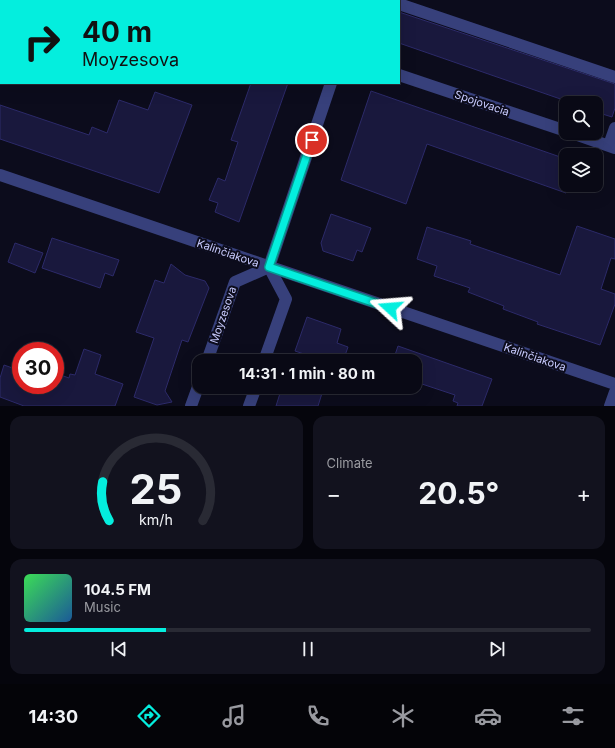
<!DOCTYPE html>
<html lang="en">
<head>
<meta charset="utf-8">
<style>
  body { margin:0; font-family:Inter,sans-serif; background:#12121e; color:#f1f3f6; height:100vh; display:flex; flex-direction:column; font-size:15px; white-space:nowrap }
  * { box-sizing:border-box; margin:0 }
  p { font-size:13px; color:#999aa0 }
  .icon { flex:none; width:22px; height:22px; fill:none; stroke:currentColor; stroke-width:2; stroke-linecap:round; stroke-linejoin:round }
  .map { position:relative; height:406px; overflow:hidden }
  .panel { display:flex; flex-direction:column; gap:10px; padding:10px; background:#05050c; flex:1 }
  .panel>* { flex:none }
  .banner { position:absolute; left:0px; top:0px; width:400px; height:84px; box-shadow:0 4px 16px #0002,0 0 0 1px #292a34; background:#04eede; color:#111; overflow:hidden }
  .buttons { position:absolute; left:559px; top:96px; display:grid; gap:8px }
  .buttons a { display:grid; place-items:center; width:44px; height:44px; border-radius:8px; background:#090915; box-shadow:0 4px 16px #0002,0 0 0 1px #292a34; font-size:20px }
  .speed { position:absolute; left:12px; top:342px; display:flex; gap:8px; font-size:20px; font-weight:700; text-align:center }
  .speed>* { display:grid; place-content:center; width:52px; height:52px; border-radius:50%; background:#090915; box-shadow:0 4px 16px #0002,0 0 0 1px #292a34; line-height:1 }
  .speed .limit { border:6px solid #d22; background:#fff; color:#111 }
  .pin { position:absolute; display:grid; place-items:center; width:34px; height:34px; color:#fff; margin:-17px; border:2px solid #fff; border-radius:50%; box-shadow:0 1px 4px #0007 }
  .me { position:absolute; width:44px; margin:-22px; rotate:289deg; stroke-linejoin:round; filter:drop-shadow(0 0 3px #0008) }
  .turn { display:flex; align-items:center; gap:14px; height:84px; padding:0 16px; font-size:18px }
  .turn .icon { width:52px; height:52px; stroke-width:2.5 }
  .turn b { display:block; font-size:28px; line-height:34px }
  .big { font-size:30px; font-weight:700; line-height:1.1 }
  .panel .widget { flex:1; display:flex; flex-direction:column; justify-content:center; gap:6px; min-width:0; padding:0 14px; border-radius:12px; background:#12121e }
  .panel .dial { align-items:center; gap:0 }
  .dial svg { height:104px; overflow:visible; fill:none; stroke:#292a34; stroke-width:7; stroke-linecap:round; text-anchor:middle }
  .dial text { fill:#f1f3f6; stroke:none }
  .song { display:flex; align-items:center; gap:12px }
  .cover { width:48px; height:48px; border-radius:6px; background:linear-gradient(135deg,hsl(130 70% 55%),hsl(210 70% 35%)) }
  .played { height:4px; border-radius:2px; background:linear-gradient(90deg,#04eede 25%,#292a34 25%) }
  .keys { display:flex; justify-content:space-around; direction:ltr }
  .heat { display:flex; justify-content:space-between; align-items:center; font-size:22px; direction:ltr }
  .panel .tiles { flex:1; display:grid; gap:10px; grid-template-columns:1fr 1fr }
  .widget:last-child { grid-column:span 2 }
  .trip { position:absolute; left:192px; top:354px; width:230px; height:40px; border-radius:12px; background:#090915; box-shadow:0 4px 16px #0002,0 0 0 1px #292a34; font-weight:700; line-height:40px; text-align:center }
  .menu { display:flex; height:64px; justify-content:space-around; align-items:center; background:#040408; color:#999aa0 }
  .menu .icon { width:28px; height:28px }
  .menu .active { color:#04eede }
  .menu b { font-size:18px; color:#f1f3f6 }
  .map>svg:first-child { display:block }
</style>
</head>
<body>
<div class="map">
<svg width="615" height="406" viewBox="0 0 615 406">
  <rect width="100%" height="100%" fill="#0c0c1c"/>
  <!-- building -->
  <g fill="#19183d" stroke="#2c2a69">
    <path d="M399,12L615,84V108L612,117L596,112V103H572L399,43Z"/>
    <path d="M251,83H288L239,222L215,212L218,203L209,200L218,178L225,181L238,142L231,140Z"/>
    <path d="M371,91L566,159V193L427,144L406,204L341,180Z"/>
    <path d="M155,92L192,105L159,193L0,139V105L89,135L92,127L107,133L119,100L148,110Z"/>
    <path d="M331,214L371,228L362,252L357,250L353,261L323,251L321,243Z"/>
    <path d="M577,226L615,239V259L611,258L601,289L615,294V304L600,345L537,324L538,322L503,309L504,306L468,292L470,288L434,276L437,266L417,259L427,227L471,241L470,244L560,275Z"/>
    <path d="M52,238L119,260L113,276L105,273L100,288L42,268Z"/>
    <path d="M15,243L43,253L35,273L8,262Z"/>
    <path d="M171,264L185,275L205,281L209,288L188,342L182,340L165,391L172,402L157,405L134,397L154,338L136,332L155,280L164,283Z"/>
    <path d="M307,317L341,329L337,343L348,347L343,361H325L295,351Z"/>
    <path d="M398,346L492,379L482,406H457L458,403L453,401L455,395L422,384L420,390L411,387H415V361H393Z"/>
    <path d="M84,349L101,355L95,374L123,384L115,406H24L0,397V378L4,365L21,371V385H55V373L69,378L70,374L75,375Z"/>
    <path d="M282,387H324L318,406H276Z"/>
  </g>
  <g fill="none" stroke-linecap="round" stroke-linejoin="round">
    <!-- minor -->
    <g stroke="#37407b" stroke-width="12">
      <path d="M193,0L196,1"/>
      <path d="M311,0V1"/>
      <path d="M399,4L615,77"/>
      <path d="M399,75L566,131"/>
      <path d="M572,133L615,148"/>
      <path d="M609,145L615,128"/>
      <path d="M0,175L615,384"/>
      <path d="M207,361L235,282L269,267"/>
      <path d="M264,361L286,299L269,267L331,83"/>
      <path d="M191,406L199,384"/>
      <path d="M249,406L256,387"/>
      <path d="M610,406L615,392"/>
    </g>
  </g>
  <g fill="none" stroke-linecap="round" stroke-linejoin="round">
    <!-- route casing -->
    <g stroke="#039b90" stroke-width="10">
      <path id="route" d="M312,140L269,267L390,308"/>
    </g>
    <!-- route -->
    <use href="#route" stroke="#04eede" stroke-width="7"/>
  </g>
  <g text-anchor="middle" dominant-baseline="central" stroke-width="4" stroke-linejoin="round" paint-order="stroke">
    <!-- street labels -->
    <g font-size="11" fill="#c8cbfe" stroke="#0c0c1c">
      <text transform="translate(482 103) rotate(19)">Spojovacia</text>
      <text transform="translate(228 253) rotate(19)">Kalinčiakova</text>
      <text transform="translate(223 315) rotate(-71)">Moyzesova</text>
      <text transform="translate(535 357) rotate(19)">Kalinčiakova</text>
    </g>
  </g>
</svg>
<div class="buttons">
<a><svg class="icon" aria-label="search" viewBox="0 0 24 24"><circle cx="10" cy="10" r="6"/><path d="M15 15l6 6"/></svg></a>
<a><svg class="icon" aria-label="layers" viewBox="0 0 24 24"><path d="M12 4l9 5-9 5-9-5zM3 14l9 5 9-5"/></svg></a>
</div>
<div class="speed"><div class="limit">30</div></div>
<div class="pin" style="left:312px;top:140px;background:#d93025"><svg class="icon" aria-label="arrive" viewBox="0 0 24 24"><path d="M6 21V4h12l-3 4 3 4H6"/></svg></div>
<svg class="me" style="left:390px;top:308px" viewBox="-20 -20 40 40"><path d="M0-17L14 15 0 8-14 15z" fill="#04eede" stroke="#fff" stroke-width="4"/></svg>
<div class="trip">14:31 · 1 min · 80 m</div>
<div class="banner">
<div class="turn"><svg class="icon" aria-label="right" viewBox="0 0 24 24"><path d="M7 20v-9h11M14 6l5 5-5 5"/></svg><div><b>40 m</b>Moyzesova</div></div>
</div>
</div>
<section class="panel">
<div class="tiles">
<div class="widget dial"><svg viewBox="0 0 100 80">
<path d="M14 69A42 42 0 1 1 86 69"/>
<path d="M14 69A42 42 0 0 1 9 39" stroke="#04eede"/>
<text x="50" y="56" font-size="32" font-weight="700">25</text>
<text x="50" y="72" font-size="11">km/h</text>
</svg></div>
<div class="widget"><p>Climate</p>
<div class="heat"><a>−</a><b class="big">20.5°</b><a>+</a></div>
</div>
<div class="widget">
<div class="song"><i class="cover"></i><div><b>104.5 FM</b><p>Music</p></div></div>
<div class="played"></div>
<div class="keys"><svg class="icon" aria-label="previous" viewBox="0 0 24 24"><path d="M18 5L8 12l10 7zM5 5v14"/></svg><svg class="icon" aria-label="pause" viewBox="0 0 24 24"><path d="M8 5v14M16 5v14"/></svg><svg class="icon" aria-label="next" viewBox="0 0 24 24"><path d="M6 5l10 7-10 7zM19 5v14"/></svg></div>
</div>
</div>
</section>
<nav class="menu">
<b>14:30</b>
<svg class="icon active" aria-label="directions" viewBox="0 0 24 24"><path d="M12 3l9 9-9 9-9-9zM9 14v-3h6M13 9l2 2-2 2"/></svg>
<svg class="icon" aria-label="music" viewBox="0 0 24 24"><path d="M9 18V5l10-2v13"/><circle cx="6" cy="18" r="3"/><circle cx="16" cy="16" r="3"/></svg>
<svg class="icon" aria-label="phone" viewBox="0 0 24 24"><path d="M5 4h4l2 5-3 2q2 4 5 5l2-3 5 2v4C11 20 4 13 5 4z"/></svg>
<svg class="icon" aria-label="climate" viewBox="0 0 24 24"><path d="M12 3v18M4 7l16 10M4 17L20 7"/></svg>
<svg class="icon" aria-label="car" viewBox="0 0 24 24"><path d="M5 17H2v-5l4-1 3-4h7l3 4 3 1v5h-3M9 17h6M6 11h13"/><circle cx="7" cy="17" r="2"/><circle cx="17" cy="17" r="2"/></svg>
<svg class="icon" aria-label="filters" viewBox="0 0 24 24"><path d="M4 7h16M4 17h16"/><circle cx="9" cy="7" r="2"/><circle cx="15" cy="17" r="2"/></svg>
</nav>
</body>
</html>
